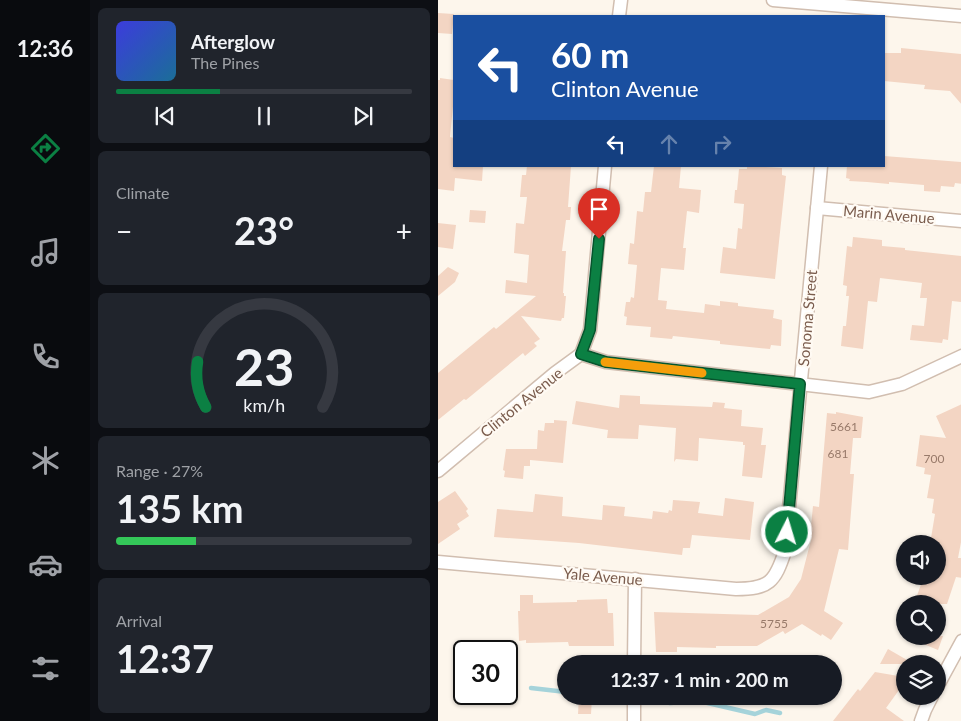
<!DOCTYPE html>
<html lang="en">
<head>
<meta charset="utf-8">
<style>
  body { margin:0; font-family:Lato,sans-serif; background:#20242c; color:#f1f3f6; height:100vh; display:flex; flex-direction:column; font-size:19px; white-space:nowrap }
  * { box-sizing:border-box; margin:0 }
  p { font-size:16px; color:#9ea1a6 }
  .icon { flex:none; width:28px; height:28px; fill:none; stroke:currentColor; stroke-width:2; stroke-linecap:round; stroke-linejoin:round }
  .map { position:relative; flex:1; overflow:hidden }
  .details { display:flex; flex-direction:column; gap:8px; padding:8px; background:#0d0f14; width:348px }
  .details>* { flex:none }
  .top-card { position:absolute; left:15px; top:15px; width:432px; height:152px; border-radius:0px; box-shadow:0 1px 4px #0004; background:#1a4fa0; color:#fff; overflow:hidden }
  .fabs { position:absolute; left:458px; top:535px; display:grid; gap:10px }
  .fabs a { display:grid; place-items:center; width:50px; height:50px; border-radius:50%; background:#171b24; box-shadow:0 1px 4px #0004; font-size:25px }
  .speed { position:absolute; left:15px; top:640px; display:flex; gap:10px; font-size:25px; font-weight:700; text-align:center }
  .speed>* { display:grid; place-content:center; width:65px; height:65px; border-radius:50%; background:#171b24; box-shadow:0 1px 4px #0004; line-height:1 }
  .speed .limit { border:2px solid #111; border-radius:8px; background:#fff; color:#111 }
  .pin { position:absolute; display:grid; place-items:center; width:42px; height:42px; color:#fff; margin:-51px -21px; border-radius:50% 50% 50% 0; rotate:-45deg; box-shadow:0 0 5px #0007 }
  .pin .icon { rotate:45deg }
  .me { position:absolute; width:55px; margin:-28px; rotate:5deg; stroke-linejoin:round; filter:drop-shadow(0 0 4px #0008) }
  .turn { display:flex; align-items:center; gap:18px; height:105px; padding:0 15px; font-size:22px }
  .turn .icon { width:65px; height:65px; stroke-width:2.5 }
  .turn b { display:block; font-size:35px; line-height:42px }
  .lanes { display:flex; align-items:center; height:48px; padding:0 15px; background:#0003; justify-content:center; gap:25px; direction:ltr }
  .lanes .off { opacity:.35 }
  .big { font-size:38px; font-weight:700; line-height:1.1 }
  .details .widget { flex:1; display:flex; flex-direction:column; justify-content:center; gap:8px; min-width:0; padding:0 18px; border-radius:8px; background:#20242c }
  .details .dial { align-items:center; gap:0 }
  .dial svg { height:130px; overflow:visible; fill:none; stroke:#363941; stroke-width:7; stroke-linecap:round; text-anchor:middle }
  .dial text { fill:#f1f3f6; stroke:none }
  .song { display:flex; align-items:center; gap:15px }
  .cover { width:60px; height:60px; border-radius:8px; background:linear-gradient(135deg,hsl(240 70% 55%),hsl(200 70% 35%)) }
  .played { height:5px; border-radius:2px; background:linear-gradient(90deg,#0b8043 35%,#363941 35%) }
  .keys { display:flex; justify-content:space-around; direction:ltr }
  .heat { display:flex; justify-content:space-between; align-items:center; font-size:28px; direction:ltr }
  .charge { height:8px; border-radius:4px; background:linear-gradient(90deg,#34c759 27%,#363941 0) }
  .trip { position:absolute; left:119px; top:655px; width:285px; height:50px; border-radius:25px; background:#171b24; box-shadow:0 1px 4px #0004; font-weight:700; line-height:50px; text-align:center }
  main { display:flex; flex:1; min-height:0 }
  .tabs { display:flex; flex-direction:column; width:90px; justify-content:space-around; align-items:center; background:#090b0e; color:#9ea1a6 }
  .tabs .icon { width:35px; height:35px }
  .tabs .selected { color:#0b8043 }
  .tabs b { font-size:22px; color:#f1f3f6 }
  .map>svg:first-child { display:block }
</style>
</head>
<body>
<main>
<nav class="tabs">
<b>12:36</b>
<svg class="icon selected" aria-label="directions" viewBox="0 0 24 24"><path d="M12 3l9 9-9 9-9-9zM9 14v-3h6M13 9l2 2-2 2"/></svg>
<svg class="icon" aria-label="music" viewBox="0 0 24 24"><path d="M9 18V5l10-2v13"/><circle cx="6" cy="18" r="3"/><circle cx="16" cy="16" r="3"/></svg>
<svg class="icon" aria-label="phone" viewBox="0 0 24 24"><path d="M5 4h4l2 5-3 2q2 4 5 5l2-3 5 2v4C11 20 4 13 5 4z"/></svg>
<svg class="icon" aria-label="climate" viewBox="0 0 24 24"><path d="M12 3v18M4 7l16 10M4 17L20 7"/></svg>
<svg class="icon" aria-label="car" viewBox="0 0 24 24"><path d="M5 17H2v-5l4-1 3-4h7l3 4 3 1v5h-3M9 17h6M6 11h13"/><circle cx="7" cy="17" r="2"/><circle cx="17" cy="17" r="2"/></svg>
<svg class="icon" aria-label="filters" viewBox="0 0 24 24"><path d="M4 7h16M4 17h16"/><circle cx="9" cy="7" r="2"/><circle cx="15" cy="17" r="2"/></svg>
</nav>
<section class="details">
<div class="widget">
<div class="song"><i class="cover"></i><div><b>Afterglow</b><p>The Pines</p></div></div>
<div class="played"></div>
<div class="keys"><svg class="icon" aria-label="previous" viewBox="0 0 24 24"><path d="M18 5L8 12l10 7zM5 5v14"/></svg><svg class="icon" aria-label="pause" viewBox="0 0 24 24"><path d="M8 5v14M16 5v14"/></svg><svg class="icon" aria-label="next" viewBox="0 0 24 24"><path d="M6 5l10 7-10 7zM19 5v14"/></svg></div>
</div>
<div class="widget"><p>Climate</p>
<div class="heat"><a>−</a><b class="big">23°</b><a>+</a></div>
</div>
<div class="widget dial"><svg viewBox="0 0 100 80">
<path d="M14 69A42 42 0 1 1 86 69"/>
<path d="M14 69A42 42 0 0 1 9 41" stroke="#0b8043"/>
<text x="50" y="56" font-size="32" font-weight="700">23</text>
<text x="50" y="72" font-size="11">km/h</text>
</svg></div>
<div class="widget"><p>Range · 27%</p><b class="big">135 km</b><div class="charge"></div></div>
<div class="widget"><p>Arrival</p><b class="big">12:37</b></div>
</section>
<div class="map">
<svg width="524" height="721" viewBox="0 0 524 721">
  <rect width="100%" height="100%" fill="#fdf6ec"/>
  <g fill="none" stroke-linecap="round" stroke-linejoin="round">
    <!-- stream -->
    <g stroke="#a5d3da" stroke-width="4.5">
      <path d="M93,688L128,692"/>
      <path d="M223,701L232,703L261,701L317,714L328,710L342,713"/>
    </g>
  </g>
  <!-- building -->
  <g fill="#f3d5c3">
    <path d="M0,13L16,14L14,34L0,33Z"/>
    <path d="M463,48L524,54V105L512,91L486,89L487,85L446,81V53H463Z"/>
    <path d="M2,78L16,80V96L12,137L16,138V166H45L44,181L17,178L16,191L0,189V80H2Z"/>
    <path d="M446,156L524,162V184L517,183L516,187L503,186L502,192L486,191V185L451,182V184L429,182L411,181L412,179L408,178L409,166H446Z"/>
    <path d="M89,166H133L130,207H133L132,220H128L124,251H128L125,293H126V296H128L126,318H124L123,321L83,316L102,339L96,343L99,346L87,356L85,353L28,400L26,399L0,420V373L56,327L58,329L98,296L67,293L68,280L89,283L91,255L76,253L78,223L86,224L89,197H82L84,175H88Z"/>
    <path d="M216,166H243L241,188L263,190L261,213L249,211L245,248H248L246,270L223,268L220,300L229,301L228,309L266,313L267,304L282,306V301L300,303V306L336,310L335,318L344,320L343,346L333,345L332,349L282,344V341L235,336L234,339L212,337L213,327L188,325L189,317L186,316L188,302H192L193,297L196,298L199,265L190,264L192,243L196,244L199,211L205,212L207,192H213Z"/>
    <path d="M309,166L344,168V175L348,176L337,279L282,273L285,247L298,249L300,228L304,229L306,204L296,203L297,190H299L301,169H309Z"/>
    <path d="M32,210L48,211L47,223L31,222Z"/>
    <path d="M0,223L18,225L15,249L0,247Z"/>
    <path d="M415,237L444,240V246L467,248V250L524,256V302L514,301L510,340L505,339L504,343L472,340L474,325L486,326L489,298H482L484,283L442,278L439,302L430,301L425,349L403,346L405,326H408L411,296H408L409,286L405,285L409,246L414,247Z"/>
    <path d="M10,267L21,273L17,282L0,296V276Z"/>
    <path d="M182,395L202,396V404L274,407L275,402L287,403L286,408L304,410L303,426L325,428L323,445H328L324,478L304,476L307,445H305V442L261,438L260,461L238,459L236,462L238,428L201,425L200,439L169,438L170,430L134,424L138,401L181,408Z"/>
    <path d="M524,404V537L520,558H524V578L518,577L509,604H476L486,576H499V544H492L497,514L494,513L496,499L489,498L493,475L486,474L487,468L478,466L482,435L508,438L498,416Z"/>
    <path d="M398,412L425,417L423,438H415L412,474H416L410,550L401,549L386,611L405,623L393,640L384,634L383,636L364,624L347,634L345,631L319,646H278V648L239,647V652H218L216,612L320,615L351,597L363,579L374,536H372L375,506L381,507L389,413L398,414Z"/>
    <path d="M116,420L129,421L125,463L92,460V466H86L85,479L66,477L67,471L65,470L68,449H99L100,430L106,431L107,423H116Z"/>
    <path d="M17,491L30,509L28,511L31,516L19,524L22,529L0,544V502Z"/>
    <path d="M97,494L125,497L124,516L164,520L165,505L187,507L186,516L214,519L215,511L230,513L231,510L234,511L235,500L262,502L260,513L285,516L287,498L316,502L312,540L254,535L252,548H245L244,555L141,543L56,537L59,509L95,512Z"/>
    <path d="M82,595H95V603L139,602V600L169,599L170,613H175L176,646H131L130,642L88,643V640L81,641L80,611H82Z"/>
    <path d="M466,636H505L500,650Z"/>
    <path d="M450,649L476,664H442Z"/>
    <path d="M437,672L466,677V684L462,691L461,690L448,708L466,721H395L420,689L422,691Z"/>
    <path d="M141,696L154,697L153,714H140Z"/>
  </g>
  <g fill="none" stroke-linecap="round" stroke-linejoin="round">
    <!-- street casing -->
    <g stroke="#d1beb0" stroke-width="15">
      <g id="street">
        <path d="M335,0L524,16"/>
        <path d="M181,16L183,0"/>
        <path d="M379,208L524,221"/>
        <path d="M143,354L152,330L167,166"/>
        <path d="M0,471L117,373L143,354L168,362L431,392L464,384L524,356"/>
        <path d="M0,562L298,589C331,589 337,582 347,551L383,166"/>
        <path d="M196,664L197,579"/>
        <path d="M499,687L524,641"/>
        <path d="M196,721V696"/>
        <path d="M483,721L487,710L494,696"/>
      </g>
    </g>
    <!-- street -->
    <use href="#street" stroke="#fff" stroke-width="12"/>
  </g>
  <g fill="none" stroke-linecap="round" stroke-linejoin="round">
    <!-- route casing -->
    <g stroke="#07532c" stroke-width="12">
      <path id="route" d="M161,239L152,330L143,354L168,362L362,384L349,532"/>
    </g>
    <!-- route -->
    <use href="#route" stroke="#0b8043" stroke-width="9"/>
    <!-- slow -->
    <path stroke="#f59e0b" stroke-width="9" d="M167,362L264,373"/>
  </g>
  <g text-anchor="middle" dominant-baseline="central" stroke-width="4.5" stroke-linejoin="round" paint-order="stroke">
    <!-- number labels -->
    <g font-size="12" fill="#987a6a">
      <text x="406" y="426">5661</text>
      <text x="400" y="453">681</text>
      <text x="496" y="458">700</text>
      <text x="336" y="623">5755</text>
    </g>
    <!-- street labels -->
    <g font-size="15" fill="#7a5c4d" stroke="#fffaf3">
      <text transform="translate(451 214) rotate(5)">Marin Avenue</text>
      <text transform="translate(369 318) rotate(-85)">Sonoma Street</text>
      <text transform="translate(83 402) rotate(-39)">Clinton Avenue</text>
      <text transform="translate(165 576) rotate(5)">Yale Avenue</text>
    </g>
  </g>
</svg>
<div class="fabs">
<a><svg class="icon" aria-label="sound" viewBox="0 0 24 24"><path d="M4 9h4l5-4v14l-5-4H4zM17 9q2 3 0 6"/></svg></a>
<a><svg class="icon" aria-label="search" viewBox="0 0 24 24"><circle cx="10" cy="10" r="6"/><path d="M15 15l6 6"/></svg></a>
<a><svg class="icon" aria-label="layers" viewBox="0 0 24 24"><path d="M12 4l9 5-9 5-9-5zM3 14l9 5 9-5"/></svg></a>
</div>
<div class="speed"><div class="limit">30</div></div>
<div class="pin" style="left:161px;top:239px;background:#d93025"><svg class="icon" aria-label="arrive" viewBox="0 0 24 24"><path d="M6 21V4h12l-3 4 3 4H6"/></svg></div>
<svg class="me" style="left:349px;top:532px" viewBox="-20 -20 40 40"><circle r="17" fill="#0b8043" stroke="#fff" stroke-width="3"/><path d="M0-11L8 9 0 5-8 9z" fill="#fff"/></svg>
<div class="trip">12:37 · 1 min · 200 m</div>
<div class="top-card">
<div class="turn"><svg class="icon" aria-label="left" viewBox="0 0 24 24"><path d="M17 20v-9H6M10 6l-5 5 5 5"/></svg><div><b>60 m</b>Clinton Avenue</div></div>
<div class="lanes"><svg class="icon" aria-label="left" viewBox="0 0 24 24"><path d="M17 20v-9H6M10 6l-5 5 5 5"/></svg><svg class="icon off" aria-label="ahead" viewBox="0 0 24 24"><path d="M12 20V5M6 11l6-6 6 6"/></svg><svg class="icon off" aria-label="right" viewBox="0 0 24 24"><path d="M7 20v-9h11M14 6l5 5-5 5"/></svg></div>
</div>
</div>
</main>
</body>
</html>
